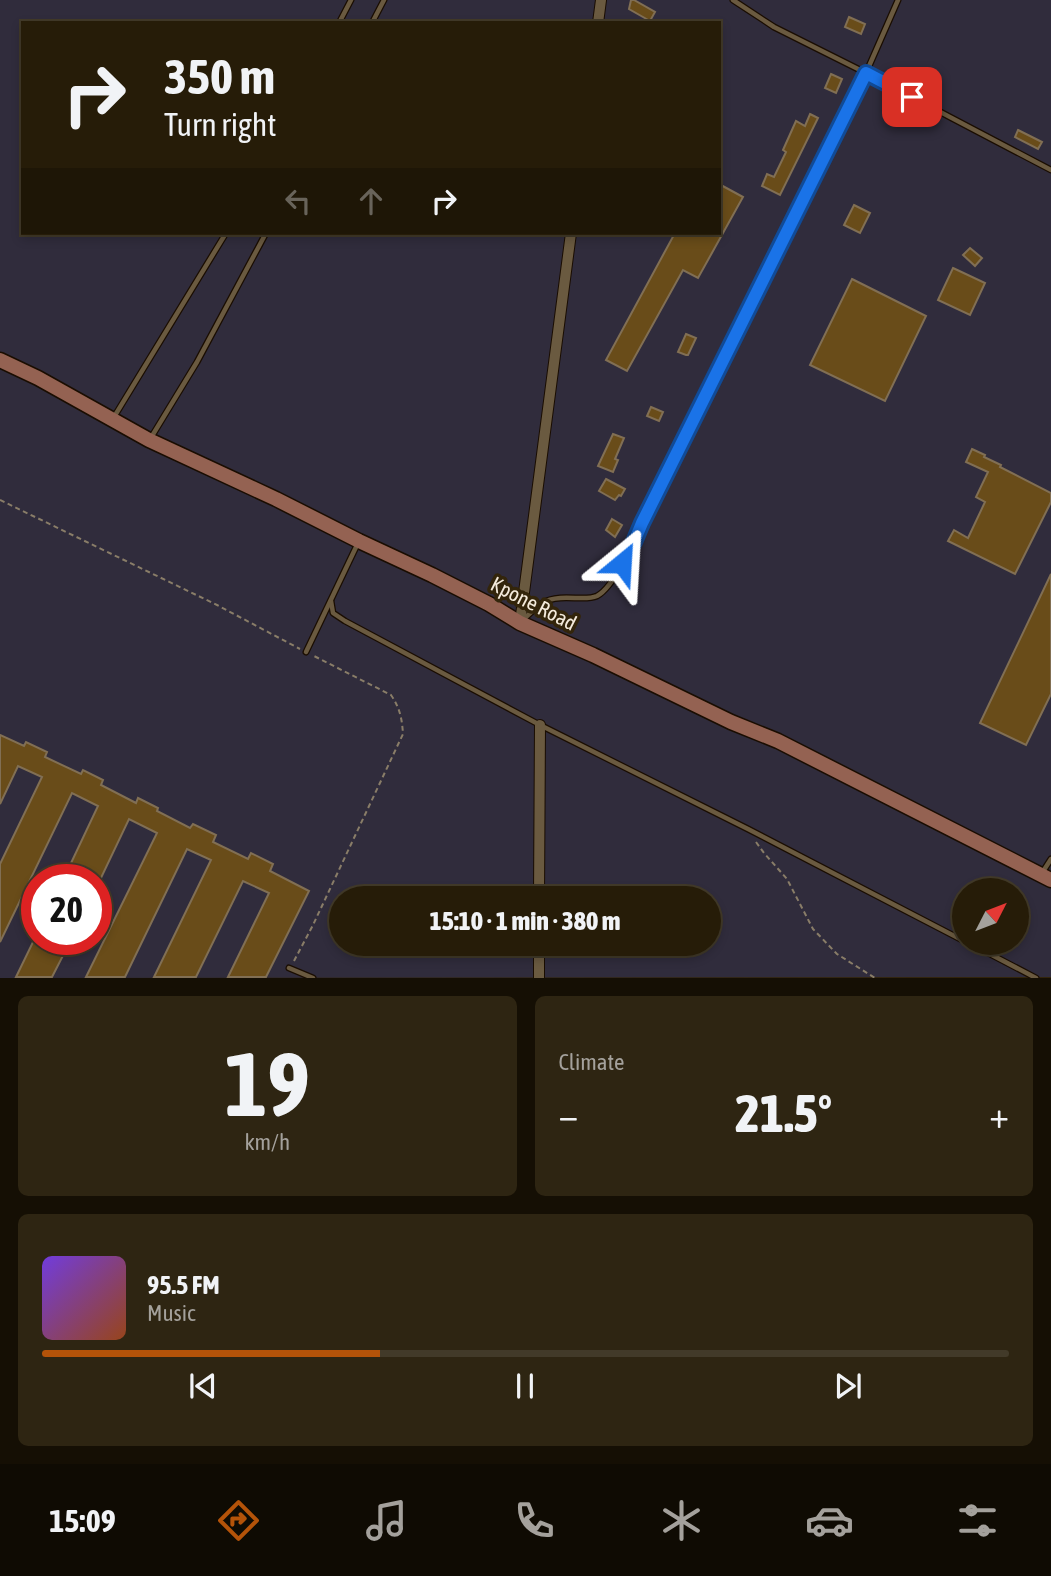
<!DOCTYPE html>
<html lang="en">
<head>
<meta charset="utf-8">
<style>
  body { margin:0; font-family:"Asap Condensed",sans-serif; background:#2e2512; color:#f1f3f6; height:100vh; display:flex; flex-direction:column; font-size:26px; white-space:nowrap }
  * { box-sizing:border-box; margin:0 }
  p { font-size:23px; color:#a4a19c }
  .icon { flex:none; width:38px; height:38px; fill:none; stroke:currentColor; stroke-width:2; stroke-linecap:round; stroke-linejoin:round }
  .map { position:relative; height:978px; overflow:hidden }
  .side { display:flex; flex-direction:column; gap:18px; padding:18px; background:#150f04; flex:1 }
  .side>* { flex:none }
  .guide { position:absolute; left:21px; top:21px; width:700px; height:214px; border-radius:0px; box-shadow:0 4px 10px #0003,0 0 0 2px #423a29; background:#261c08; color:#f1f3f6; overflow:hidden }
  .needle { width:46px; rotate:48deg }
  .fabs { position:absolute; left:952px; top:878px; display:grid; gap:14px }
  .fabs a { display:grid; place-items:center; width:77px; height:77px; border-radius:50%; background:#261c08; box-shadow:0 4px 10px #0003,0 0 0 2px #423a29; font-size:35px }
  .speed { position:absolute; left:21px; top:864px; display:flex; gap:14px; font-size:35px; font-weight:700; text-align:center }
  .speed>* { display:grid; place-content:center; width:91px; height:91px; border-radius:50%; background:#261c08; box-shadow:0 4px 10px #0003,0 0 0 2px #423a29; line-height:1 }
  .speed .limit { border:10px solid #d22; background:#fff; color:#111 }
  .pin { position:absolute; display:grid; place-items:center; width:60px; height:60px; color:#fff; margin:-30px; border-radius:14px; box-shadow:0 4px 10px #0006 }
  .me { position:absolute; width:77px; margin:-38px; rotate:27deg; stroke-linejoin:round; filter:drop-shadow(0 0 5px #0008) }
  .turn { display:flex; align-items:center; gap:24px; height:147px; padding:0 28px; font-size:32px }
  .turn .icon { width:91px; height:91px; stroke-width:2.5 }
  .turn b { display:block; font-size:49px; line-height:60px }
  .lanes { display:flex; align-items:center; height:66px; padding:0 28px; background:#0003; justify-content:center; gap:35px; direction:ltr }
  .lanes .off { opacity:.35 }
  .big { font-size:52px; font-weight:800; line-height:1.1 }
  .side .card { flex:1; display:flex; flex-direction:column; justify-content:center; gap:10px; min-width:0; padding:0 24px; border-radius:10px; background:#2e2512 }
  .side .dial { align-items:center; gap:0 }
  .dial b { font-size:91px; line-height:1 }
  .song { display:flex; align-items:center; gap:21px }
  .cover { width:84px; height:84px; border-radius:10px; background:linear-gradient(135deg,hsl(260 70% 55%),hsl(20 70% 35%)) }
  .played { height:7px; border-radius:4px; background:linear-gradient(90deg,#b45309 35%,#423a29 35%) }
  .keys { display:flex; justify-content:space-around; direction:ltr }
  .heat { display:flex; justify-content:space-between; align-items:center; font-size:38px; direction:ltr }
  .side .tiles { flex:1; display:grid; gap:18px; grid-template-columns:1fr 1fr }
  .card:last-child { grid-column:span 2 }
  .trip { position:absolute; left:329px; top:886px; width:392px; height:70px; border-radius:35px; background:#261c08; box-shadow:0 4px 10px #0003,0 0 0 2px #423a29; font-weight:800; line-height:70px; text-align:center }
  .tabs { display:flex; height:112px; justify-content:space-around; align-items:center; background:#0f0b03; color:#a4a19c }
  .tabs .icon { width:49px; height:49px }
  .tabs .active { color:#b45309 }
  .tabs b { font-size:32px; color:#f1f3f6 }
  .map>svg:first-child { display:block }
</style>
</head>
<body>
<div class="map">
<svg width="1051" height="978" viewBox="0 0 1051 978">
  <rect width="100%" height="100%" fill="#33250b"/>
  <!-- industrial -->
  <path fill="#302c3c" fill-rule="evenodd" d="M0,0H1051V977L0,978ZM23,23H719V233H23ZM37,880H96V940H37ZM964,891H1017V943H964ZM341,898H709V943H341Z"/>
  <!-- building -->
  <g fill="#694c19" stroke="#816f54" stroke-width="2">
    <path d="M631,0H634L655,12L650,21L629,9Z"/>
    <path d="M849,17L865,24L861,34L845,27Z"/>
    <path d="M831,74L842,79L836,93L825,88Z"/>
    <path d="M810,114L818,118L780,195L762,186L767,174L774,177L786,152L783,150L796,121L805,126Z"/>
    <path d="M1018,130L1042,142L1038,149L1015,137Z"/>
    <path d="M719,184L743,197L698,278L683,270L627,371L606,360L675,233H719Z"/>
    <path d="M854,205L870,213L860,233L844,225Z"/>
    <path d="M970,248L982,258L975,266L963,255Z"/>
    <path d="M953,268L985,283L970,315L938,300Z"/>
    <path d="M852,279L926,316L885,401L810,365Z"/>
    <path d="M686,334L696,338L688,355H686L678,352Z"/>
    <path d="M651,407L663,412L659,421L647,416Z"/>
    <path d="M613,434L624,438L615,459L618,460L613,472L598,466Z"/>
    <path d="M972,449L985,455L984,457L1001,465L1000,467L1051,493V502L1015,574L948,541L954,530L968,538L985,502L976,497L988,472L966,462Z"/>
    <path d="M606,479L625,489L621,496L619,495L615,500L599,491Z"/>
    <path d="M612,519L622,525L615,537L606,530Z"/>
    <path d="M1051,574V694L1026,745L980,723Z"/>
    <path d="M0,735L24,746L26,742L47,752L45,757L81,774L83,770L103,780L101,785L136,803L138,798L158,808L157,811L190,828L193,824L216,835L213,842L248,859L251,853L273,864L270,871L309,891L266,977H228L269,893L243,881L196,977H154L211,860L187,849L125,977H86L157,833L129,819L100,880H63L98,806L72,793L0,942V864L42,777L18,766L0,804Z"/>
    <path d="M34,940H71L52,977H16Z"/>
  </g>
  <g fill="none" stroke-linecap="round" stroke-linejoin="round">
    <!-- lane casing -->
    <g stroke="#1a0d00" stroke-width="7">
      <g id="lane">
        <path d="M733,0L774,27L866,73L1051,170"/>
        <path d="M339,23L351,0"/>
        <path d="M372,23L384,0"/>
        <path d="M114,417L226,233"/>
        <path d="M152,436L197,362L266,233"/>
        <path d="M331,601L333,613L345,621L540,725L748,829L964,941"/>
        <path d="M523,620C542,601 548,596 575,598C582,598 590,599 597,596C614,587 635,541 642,523L866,73L898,0"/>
        <path d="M306,652L357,545"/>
        <path d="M1042,873L1051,859"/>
        <path d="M969,943L1036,978"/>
        <path d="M289,968L313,978"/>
      </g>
    </g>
    <!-- street casing -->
    <g stroke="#1a0d00" stroke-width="12">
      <g id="street">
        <path d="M598,23L601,0"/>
        <path d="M520,623L571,233"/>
        <path d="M539,898L540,725"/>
        <path d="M539,978V943"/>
      </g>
    </g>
    <!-- secondary casing -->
    <g stroke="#1a0d00" stroke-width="17">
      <path id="secondary" d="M0,360L38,378L149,440L276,499L359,541L432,575L489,604L520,623L593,655L731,722L778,741L1051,880"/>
    </g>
    <!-- path -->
    <g stroke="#897d68" stroke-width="2" stroke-dasharray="5 3.5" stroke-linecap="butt">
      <path d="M0,500L217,605L300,649"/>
      <path d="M756,842L764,853L787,879L813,929L837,954L875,978"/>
      <path d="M294,961L313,925L403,734C402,719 400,708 391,695L314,656"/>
    </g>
    <!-- lane -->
    <use href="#lane" stroke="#6a5a40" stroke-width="4.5"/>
    <!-- street -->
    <use href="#street" stroke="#6a5a40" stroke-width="10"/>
    <!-- secondary -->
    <use href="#secondary" stroke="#946252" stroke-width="14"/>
  </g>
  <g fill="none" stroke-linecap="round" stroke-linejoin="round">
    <!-- route casing -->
    <g stroke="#114b97" stroke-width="18">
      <path id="route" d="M622,563L634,542L642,523L866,73L912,97"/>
    </g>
    <!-- route -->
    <use href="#route" stroke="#1a73e8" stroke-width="12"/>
  </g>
  <g text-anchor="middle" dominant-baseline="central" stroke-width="7" stroke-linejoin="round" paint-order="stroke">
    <!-- street labels -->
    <g font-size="21" fill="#f4ebdc" stroke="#33250b">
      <text transform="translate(534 603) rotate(27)">Kpone Road</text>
    </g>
  </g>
</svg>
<div class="fabs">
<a><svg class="needle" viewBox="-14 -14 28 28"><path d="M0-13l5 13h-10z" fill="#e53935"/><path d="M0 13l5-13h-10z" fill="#a4a19c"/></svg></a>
</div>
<div class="speed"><div class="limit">20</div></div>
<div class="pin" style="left:912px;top:97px;background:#d93025"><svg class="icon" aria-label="arrive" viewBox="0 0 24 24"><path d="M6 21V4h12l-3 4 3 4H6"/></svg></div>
<svg class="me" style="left:622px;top:563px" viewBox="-20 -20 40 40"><path d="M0-17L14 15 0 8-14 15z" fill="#1a73e8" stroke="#fff" stroke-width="4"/></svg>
<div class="trip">15:10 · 1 min · 380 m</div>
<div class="guide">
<div class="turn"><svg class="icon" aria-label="right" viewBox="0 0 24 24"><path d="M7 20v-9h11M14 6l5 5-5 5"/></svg><div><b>350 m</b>Turn right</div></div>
<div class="lanes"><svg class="icon off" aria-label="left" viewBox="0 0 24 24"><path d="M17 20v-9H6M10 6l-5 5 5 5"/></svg><svg class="icon off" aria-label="ahead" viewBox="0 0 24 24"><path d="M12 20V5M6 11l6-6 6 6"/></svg><svg class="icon" aria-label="right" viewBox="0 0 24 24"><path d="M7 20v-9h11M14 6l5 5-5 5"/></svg></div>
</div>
</div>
<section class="side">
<div class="tiles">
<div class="card dial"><b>19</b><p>km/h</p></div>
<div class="card"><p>Climate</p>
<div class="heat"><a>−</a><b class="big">21.5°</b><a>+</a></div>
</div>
<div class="card">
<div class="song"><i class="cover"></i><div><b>95.5 FM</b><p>Music</p></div></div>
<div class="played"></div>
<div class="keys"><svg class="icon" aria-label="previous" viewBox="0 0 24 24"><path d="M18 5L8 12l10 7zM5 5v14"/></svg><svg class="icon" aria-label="pause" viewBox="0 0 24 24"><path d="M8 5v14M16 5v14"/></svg><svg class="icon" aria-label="next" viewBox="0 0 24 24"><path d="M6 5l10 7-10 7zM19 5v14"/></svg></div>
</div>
</div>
</section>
<nav class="tabs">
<b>15:09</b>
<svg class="icon active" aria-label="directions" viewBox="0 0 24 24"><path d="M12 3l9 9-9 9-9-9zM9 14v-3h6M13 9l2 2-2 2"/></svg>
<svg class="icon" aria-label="music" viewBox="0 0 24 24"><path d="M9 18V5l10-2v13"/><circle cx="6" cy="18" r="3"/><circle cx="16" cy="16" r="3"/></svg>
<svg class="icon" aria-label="phone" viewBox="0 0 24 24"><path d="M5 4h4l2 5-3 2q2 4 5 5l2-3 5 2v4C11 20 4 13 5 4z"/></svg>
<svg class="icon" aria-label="climate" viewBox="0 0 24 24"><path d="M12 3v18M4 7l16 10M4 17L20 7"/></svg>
<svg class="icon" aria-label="car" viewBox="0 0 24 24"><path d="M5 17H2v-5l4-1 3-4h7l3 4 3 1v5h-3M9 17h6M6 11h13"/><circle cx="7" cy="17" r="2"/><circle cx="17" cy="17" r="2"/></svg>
<svg class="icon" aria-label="filters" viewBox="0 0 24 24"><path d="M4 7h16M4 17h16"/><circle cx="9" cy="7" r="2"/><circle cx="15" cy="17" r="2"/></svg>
</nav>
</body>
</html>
